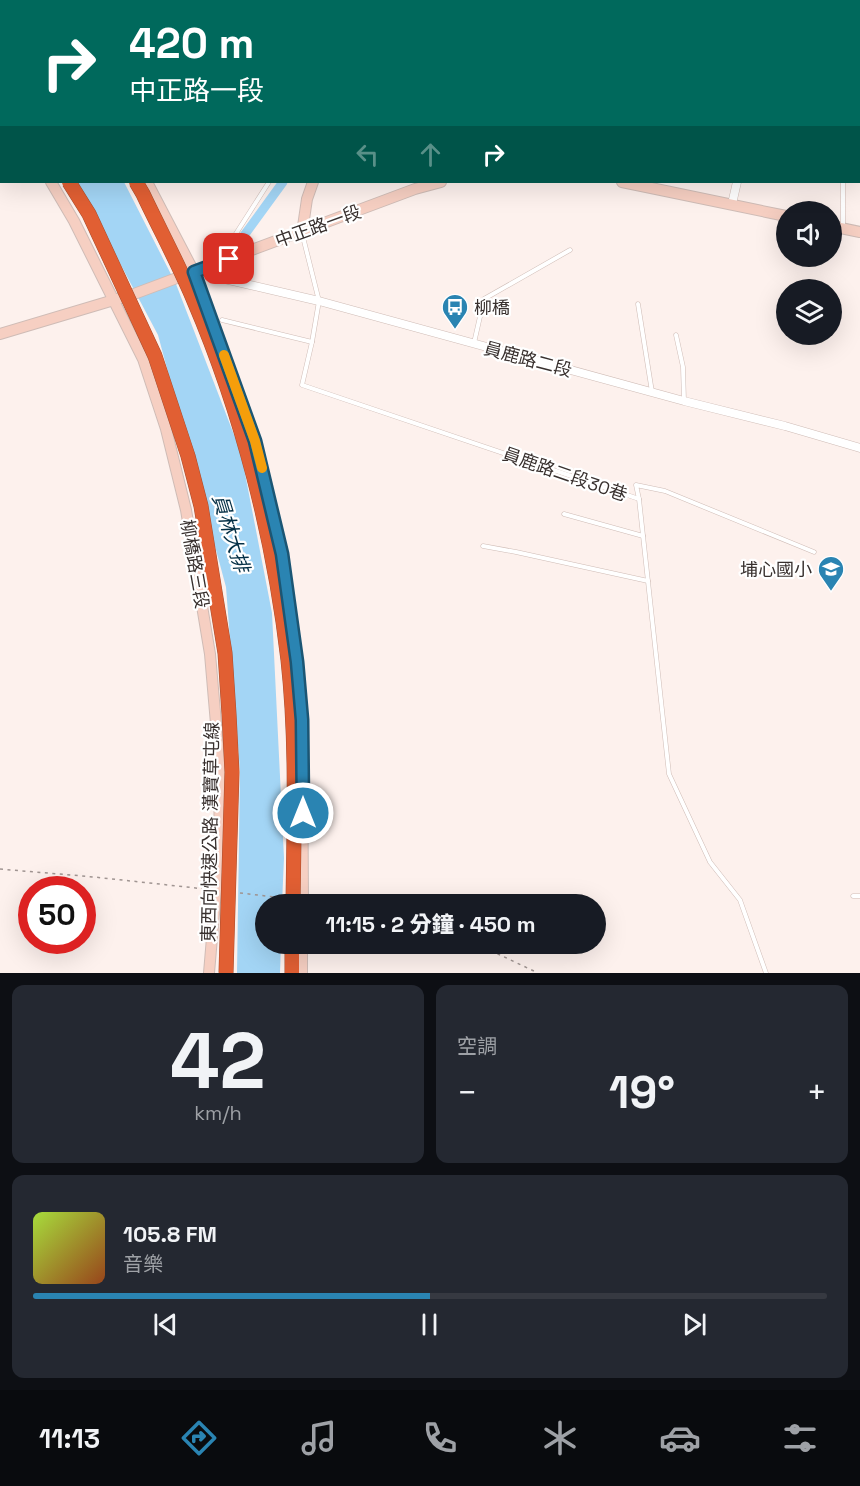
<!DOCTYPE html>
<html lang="zh-TW">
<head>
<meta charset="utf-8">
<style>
  body { margin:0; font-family:"Space Grotesk","Noto Sans TC",sans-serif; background:#242831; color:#f1f3f6; height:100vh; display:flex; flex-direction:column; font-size:22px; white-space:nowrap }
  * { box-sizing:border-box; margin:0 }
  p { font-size:20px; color:#9ea1a6 }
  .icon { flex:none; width:33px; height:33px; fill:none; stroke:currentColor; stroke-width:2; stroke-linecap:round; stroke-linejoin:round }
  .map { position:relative; height:973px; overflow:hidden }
  .details { display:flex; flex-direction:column; gap:12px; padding:12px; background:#0d0f14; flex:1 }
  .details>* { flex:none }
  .banner { position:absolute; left:0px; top:0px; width:861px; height:183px; box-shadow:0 6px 24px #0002; background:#00695c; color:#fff; overflow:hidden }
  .controls { position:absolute; left:776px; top:201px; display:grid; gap:12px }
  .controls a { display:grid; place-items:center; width:66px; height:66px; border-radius:50%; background:#171b24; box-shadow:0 6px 24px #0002; font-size:30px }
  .speed { position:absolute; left:18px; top:876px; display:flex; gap:12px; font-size:30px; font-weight:700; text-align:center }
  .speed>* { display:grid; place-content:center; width:78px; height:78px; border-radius:50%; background:#171b24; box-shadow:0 6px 24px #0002; line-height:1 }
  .speed .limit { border:9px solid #d22; background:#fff; color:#111 }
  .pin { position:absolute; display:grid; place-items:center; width:51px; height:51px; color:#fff; margin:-26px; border-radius:12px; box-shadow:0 3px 9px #0006 }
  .me { position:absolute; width:66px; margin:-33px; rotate:0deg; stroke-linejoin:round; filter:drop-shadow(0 0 4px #0008) }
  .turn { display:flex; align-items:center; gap:21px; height:126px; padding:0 30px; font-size:27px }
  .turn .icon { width:78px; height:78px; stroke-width:2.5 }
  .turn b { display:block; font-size:42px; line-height:51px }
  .lanes { display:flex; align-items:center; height:57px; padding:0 30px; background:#0003; justify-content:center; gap:30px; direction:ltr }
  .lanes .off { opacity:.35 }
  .big { font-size:45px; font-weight:800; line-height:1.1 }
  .details .tile { flex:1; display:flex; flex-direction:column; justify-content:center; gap:9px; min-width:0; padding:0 21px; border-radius:12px; background:#242831 }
  .details .dial { align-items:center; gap:0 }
  .dial b { font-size:78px; line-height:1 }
  .song { display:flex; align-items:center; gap:18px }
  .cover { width:72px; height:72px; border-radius:9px; background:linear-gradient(135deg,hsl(80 70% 55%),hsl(20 70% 35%)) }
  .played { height:6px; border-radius:3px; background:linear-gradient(90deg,#2a84b2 50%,#363941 50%) }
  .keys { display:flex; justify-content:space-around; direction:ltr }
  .heat { display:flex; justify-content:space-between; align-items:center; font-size:33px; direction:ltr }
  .details .tiles { flex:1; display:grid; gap:12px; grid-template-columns:1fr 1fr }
  .tile:last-child { grid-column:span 2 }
  .trip { position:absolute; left:255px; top:894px; width:351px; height:60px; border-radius:30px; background:#171b24; box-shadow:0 6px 24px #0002; font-weight:800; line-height:60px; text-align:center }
  .menu { display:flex; height:96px; justify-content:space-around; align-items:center; background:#090b0e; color:#9ea1a6 }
  .menu .icon { width:42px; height:42px }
  .menu .active { color:#2a84b2 }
  .menu b { font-size:27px; color:#f1f3f6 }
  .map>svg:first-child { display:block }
</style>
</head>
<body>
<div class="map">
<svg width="860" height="973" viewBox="0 0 860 973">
  <rect width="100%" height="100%" fill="#fdf1ed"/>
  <!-- water -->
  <path fill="#a3d5f5" d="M77,182H124L176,284L241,453L272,613L284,858L282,904H266V944H281L280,973H237L240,771L226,587L158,335Z"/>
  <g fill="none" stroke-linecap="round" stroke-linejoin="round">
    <!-- canal -->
    <g stroke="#a3d5f5" stroke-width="9">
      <path d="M334,2V0"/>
      <path d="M240,241L283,182"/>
    </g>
    <!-- lane casing -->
    <g stroke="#cfbcb6" stroke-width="5">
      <g id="lane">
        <path d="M321,2V0"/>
        <path d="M838,2L839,0"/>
        <path d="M843,182V226"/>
        <path d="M302,233L319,301L312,342L302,385L639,499L669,774L710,862L740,900L766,973"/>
        <path d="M221,257L269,182"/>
        <path d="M638,304L652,392"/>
        <path d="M222,320L312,342"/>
        <path d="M676,335L683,367L684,401"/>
        <path d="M474,343L484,299L570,250"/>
        <path d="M639,499L636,485L665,491L814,552"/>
        <path d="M564,514L643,536"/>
        <path d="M483,546L516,552L648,581"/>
        <path d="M853,896H860"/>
      </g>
    </g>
    <!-- street casing -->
    <g stroke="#cfbcb6" stroke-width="9">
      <g id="street">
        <path d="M451,2V0"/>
        <path d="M557,2V0"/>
        <path d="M660,2V0"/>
        <path d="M768,2L769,0"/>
        <path d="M732,204L737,182"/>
        <path d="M194,272L319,301L684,401L785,426L860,448"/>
      </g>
    </g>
    <!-- secondary casing -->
    <g stroke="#cfbcb6" stroke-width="12">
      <g id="secondary">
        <path d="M29,0L30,2"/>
        <path d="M367,0V2"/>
        <path d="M0,102L2,104"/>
        <path d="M51,182L74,221L143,359L166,429L186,510L210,654L220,770L219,855L209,973"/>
        <path d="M147,182L194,272L255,441L282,554L297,661L302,720L303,904"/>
        <path d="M622,182L786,216"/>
        <path d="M831,226L860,232"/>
        <path d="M302,233L307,199L313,182"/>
        <path d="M0,334L134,294L415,189L441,182"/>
        <path d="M302,973V944"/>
      </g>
    </g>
    <!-- highway casing -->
    <g stroke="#a64f31" stroke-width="15">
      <g id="highway">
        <path d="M12,0L13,2"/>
        <path d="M0,77L2,79"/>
        <path d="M292,973V944"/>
      </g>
    </g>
    <!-- path -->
    <g stroke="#a09592" stroke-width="1.5" stroke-dasharray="3 4.5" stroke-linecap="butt">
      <path d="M0,869L94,877L205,889"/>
      <path d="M240,893L283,898"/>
      <path d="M314,902L341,904"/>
      <path d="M477,944L538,973"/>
    </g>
    <!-- lane -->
    <use href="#lane" stroke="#fff" stroke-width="4"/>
    <!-- street -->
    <use href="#street" stroke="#fff" stroke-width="8"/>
    <!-- secondary -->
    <use href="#secondary" stroke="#f6cfc2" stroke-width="10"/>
    <!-- highway -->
    <use href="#highway" stroke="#e15f33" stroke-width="14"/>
    <!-- highway-bridge casing -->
    <g stroke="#a64f31" stroke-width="15" stroke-linecap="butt">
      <g id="highway-bridge">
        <path d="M69,182L89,214L155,356L188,456L201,506L225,653L229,714L232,772L226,973"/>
        <path d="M136,182L143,194C160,230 179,265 194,301C242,413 274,539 288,660C297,741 294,823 293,904"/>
      </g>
    </g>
    <!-- highway-bridge -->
    <use href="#highway-bridge" stroke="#e15f33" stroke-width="14"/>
  </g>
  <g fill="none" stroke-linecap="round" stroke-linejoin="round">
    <!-- route casing -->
    <g stroke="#1b5674" stroke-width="15">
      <path id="route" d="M229,259L194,272L255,441L282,554L297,662L302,720L303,813"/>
    </g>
    <!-- route -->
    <use href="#route" stroke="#2a84b2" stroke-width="10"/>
    <!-- slow -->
    <path stroke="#f59e0b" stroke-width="10" d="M224,355L255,441L262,468"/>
  </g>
  <!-- icons -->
  <defs>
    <g id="bus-pin" transform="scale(1.35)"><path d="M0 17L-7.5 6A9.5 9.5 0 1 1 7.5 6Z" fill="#2a84b2" stroke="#fff"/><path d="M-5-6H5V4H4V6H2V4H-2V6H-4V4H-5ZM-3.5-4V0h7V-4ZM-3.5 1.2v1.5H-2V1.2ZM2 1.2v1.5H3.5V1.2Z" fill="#fff"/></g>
    <g id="school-pin" transform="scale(1.35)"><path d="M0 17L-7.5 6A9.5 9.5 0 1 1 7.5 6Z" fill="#2a84b2" stroke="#fff"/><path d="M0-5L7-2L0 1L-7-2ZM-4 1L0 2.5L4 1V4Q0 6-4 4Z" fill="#fff"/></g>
  </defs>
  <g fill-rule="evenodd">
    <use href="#bus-pin" x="455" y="307"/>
    <use href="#school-pin" x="831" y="569"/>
  </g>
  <g text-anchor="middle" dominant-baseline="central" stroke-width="4.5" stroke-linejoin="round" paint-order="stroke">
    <!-- street labels -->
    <g font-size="18" fill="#38302e" stroke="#fff">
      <text transform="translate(318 226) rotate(-20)">中正路一段</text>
      <text transform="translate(528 359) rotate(15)">員鹿路二段</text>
      <text transform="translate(565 474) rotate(19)">員鹿路二段30巷</text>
      <text transform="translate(195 564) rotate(80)">柳橋路三段</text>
      <text transform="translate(210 832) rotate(-89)">東西向快速公路 漢寶草屯線</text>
    </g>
    <!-- poi labels -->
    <g font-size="18" fill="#38302e" stroke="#fff" text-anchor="start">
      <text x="474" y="307">柳橋</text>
      <text x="812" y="569" text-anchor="end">埔心國小</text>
    </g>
    <!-- water labels -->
    <g font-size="20" font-style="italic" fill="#053046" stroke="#fff">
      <text transform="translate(231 533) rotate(73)">員林大排</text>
    </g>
  </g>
</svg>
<div class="controls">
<a><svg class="icon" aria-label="sound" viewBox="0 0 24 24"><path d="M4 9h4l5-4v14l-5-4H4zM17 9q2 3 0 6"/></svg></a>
<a><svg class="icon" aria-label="layers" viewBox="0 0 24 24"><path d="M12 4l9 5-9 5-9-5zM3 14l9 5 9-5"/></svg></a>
</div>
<div class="speed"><div class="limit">50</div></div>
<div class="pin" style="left:229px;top:259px;background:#d93025"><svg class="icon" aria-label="arrive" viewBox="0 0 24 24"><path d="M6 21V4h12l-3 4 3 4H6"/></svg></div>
<svg class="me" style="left:303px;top:813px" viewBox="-20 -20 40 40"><circle r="17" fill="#2a84b2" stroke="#fff" stroke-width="3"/><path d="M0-11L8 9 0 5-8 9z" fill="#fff"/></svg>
<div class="trip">11:15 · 2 分鐘 · 450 m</div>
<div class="banner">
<div class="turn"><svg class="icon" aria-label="right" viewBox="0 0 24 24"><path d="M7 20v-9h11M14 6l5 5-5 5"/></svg><div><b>420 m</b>中正路一段</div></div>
<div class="lanes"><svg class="icon off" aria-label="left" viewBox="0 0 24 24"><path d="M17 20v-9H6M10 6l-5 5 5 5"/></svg><svg class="icon off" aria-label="ahead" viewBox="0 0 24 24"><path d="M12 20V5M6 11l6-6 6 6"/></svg><svg class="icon" aria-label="right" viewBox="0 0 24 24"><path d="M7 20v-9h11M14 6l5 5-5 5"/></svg></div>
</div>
</div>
<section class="details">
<div class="tiles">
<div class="tile dial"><b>42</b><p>km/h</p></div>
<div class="tile"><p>空調</p>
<div class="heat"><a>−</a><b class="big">19°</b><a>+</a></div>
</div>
<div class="tile">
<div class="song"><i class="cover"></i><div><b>105.8 FM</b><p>音樂</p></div></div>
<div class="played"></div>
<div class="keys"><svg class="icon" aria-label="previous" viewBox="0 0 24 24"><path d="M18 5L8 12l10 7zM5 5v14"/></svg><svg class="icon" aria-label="pause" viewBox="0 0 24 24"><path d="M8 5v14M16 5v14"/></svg><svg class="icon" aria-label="next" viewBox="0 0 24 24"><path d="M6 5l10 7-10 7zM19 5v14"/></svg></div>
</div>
</div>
</section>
<nav class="menu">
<b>11:13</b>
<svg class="icon active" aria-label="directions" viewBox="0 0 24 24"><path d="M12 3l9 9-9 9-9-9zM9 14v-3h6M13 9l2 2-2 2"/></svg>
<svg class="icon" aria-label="music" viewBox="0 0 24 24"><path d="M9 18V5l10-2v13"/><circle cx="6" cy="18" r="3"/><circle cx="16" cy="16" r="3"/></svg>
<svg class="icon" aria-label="phone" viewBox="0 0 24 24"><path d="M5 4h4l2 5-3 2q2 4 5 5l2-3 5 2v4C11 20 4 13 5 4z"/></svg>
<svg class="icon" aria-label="climate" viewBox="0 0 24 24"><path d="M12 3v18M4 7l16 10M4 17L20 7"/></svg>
<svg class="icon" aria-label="car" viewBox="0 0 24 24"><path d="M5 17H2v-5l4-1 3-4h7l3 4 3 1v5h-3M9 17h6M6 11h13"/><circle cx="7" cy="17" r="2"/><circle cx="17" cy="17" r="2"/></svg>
<svg class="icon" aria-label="filters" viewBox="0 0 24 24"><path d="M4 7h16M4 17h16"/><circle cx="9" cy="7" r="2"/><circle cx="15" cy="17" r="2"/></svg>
</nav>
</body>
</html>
